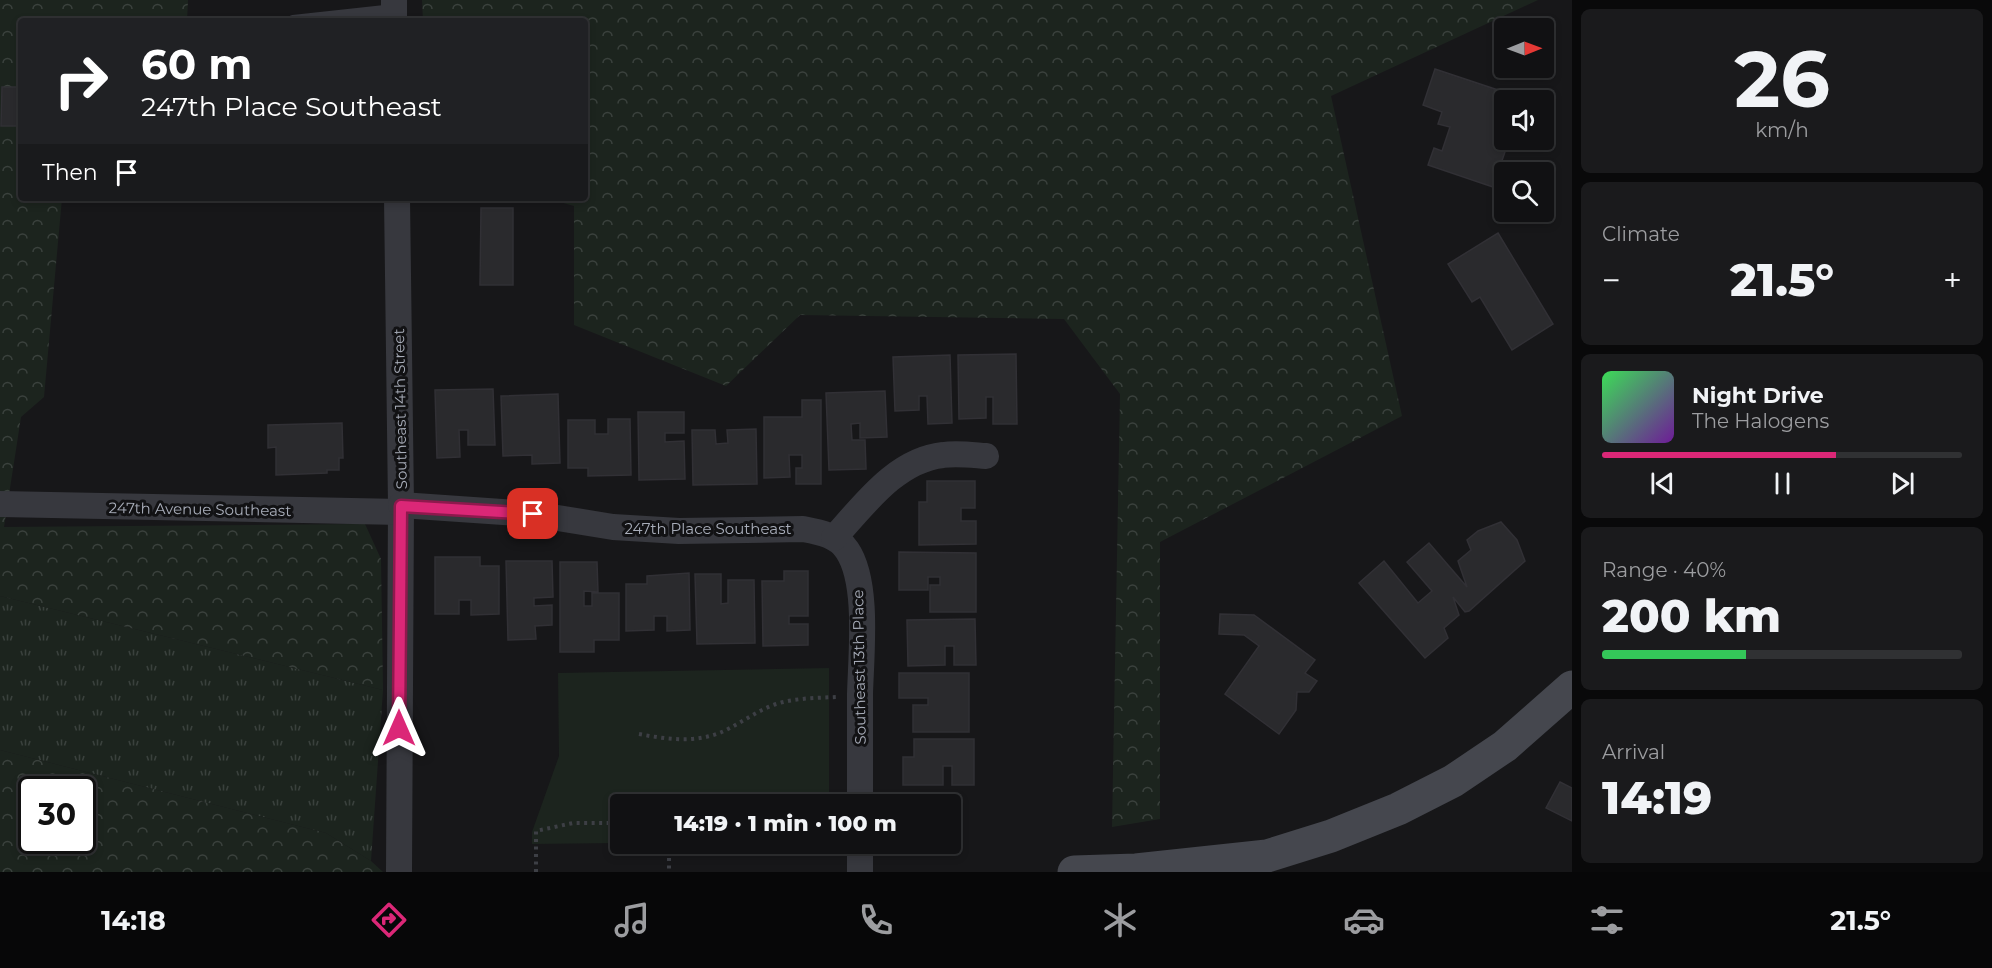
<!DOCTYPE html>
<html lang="en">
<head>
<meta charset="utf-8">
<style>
  body { margin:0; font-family:Montserrat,sans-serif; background:#1a1a1c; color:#f1f3f6; height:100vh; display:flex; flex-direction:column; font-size:22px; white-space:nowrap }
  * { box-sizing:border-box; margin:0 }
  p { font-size:20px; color:#9c9da0 }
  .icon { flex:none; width:33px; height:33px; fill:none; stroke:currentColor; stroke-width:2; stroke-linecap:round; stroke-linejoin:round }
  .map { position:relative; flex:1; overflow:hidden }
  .side { display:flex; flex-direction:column; gap:9px; padding:9px; background:#09090a; width:420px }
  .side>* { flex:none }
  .banner { position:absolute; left:18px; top:18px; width:570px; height:183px; border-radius:6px; box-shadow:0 3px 9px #0003,0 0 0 2px #303133; background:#202124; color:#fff; overflow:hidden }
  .needle { width:39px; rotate:89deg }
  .fabs { position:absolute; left:1494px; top:18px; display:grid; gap:12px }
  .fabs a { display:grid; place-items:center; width:60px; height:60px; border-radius:6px; background:#111113; box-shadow:0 3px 9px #0003,0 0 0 2px #303133; font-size:30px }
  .speed { position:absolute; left:18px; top:776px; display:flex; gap:12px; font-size:30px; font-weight:700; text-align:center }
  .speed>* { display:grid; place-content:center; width:78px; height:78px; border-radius:50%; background:#111113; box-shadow:0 3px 9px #0003,0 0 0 2px #303133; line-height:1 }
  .speed .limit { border:3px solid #111; border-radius:9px; background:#fff; color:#111 }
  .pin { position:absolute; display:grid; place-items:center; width:51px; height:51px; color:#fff; margin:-26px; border-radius:12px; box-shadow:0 3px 9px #0006 }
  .me { position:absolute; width:66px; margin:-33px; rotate:0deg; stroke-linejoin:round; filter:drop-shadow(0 0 4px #0008) }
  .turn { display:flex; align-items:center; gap:21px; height:126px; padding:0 24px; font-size:27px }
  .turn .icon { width:78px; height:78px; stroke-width:2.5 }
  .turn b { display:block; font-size:42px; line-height:51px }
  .then { display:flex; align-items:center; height:57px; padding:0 24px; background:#0003; gap:12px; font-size:22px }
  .big { font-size:45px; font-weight:800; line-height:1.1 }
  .side .card { flex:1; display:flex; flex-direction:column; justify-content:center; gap:9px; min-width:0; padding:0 21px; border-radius:9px; background:#1a1a1c }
  .side .dial { align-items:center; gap:0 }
  .dial b { font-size:78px; line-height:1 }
  .song { display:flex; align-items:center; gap:18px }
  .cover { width:72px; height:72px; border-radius:9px; background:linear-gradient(135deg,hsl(130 70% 55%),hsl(280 70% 35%)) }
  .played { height:6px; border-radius:3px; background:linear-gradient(90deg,#db2777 65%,#303133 65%) }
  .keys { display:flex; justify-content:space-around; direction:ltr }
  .heat { display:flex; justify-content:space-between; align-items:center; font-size:33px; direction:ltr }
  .charge { height:9px; border-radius:4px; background:linear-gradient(90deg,#34c759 40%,#303133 0) }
  .trip { position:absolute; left:610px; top:794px; width:351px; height:60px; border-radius:6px; background:#111113; box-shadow:0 3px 9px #0003,0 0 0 2px #303133; font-weight:800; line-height:60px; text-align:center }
  .tab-bar { display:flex; height:96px; justify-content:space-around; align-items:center; background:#070708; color:#9c9da0 }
  .tab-bar .icon { width:42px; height:42px }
  .tab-bar .active { color:#db2777 }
  .tab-bar b { font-size:27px; color:#f1f3f6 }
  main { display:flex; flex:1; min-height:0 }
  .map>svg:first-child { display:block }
</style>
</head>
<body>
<main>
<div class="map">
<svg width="1572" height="872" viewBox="0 0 1572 872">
  <defs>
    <pattern id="grass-tufts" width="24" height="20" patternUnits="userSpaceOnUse" patternTransform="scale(1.5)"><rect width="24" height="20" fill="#1c241e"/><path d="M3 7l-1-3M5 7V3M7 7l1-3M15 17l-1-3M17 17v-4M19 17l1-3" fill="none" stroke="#3a413d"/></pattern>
    <pattern id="forest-crowns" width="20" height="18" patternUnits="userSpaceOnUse" patternTransform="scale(1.5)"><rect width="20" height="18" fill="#1c241e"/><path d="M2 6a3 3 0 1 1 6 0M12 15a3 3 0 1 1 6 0" fill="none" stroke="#3a413d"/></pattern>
  </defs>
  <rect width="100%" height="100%" fill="#171719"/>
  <!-- grass -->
  <path fill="url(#grass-tufts)" d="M0,596L383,690L371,861L326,833L0,750Z"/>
  <!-- forest -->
  <g fill="url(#forest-crowns)" fill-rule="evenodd">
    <path d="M0,0H188L187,21H21V198H62L44,397L21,417L4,527L365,524L381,559L383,690L0,596Z"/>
    <path d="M422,0H1538L1331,96L1402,416L1160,542V819L1112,827L1120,394L1064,319L800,315L726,386L574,325V206L546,198H585V21H423Z"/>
    <path d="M0,750L326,833L371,861L383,872H0ZM32,789H82V840H32Z"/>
  </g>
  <!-- park -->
  <path fill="#1c241e" d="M829,668V804H621V843L532,844V832L559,756L558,673Z"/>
  <!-- building -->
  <g fill="#2a2a2d" stroke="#313035" stroke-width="1.5">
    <path d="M1435,69L1522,98L1521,100H1504V140H1509L1493,187L1428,165L1434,148L1442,151L1450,127L1438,124L1442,112L1423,105Z"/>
    <path d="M2,87H21V126H1Z"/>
    <path d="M481,208H513V285H480Z"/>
    <path d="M1498,233L1553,324L1512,350L1480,297L1472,302L1448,264Z"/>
    <path d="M1016,354L1017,424H993V397H986V418L959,419L958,355Z"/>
    <path d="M950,355L952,423L928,424L927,396H919V410L895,411L893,357Z"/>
    <path d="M493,389L495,445H468V430H459L460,457L437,458L435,390Z"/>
    <path d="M885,391L887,437L860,438V423L851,424L852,440H865L866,469L829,470L826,393Z"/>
    <path d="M558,394L560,463L532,464V455L503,456L501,396Z"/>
    <path d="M802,400H821V484H796V468H802V455H789L790,477L764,478V417H802Z"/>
    <path d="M638,412H684V433H665V442L684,441L685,479L639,480Z"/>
    <path d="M608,419H630L631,475L588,476V468H568V420H595V434H608Z"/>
    <path d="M342,423L343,458H339V470H327V473L276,475V447L268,448V425Z"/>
    <path d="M756,429L757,484L693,485L692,430H715L716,444L728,443L727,430Z"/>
    <path d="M927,481H975V508H961V521H976V544L919,545V502H927Z"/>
    <path d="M1501,522L1517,540L1525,561L1469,611L1465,612L1453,597L1459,615L1444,628L1448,638L1425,658L1359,583L1384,561L1418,603L1432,591L1407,562L1429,543L1467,587L1458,561L1471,550L1467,540L1478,531Z"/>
    <path d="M899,552L976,553V612H930V585H940V577H928V590H899Z"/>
    <path d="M435,557H480V566H499V614L471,615V600H459V614H435Z"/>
    <path d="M506,561H552L553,597L534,598V606L552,605V625L535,626L536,639L508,640Z"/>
    <path d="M560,562H597L598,592L584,591V606H592V593H619V640H594V652H560Z"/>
    <path d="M784,571H808V616H789V624H808V645L763,646L762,581H784Z"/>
    <path d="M689,573L690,630L667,631V616H654V630L626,631V584H647V576Z"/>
    <path d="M695,574H721V604L728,603V580H754L755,643L697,644Z"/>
    <path d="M1220,614L1254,615L1315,660L1305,673L1317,681L1309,692H1297L1296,710L1279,734L1225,694L1259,646L1244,635L1219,634Z"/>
    <path d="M975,619L976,665H954V646H945V665L908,666L907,620Z"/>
    <path d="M899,673H969V732H913V705H928V698H899Z"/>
    <path d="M914,739H974V785H952V766H943V785H903V757H914Z"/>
    <path d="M1560,782L1572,788V821L1546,808Z"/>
  </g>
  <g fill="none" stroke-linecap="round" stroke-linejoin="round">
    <!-- path -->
    <g stroke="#3d3f45" stroke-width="4" stroke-dasharray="3 4.5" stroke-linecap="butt">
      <path d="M639,734C670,740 701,744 730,728C745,720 759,710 776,704C795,698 816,698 836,697"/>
      <path d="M669,843V872"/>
      <path d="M536,872V831L573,823H621"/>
    </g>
    <!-- lane -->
    <path stroke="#37383e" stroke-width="12" d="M293,21L394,10"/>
    <!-- street -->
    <g stroke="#37383e" stroke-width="26">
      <path d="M394,0V21"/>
      <path d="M397,198L401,505L399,872"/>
      <path d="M0,504L401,512"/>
      <path d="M401,505L533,514L613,527L679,531L803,529C819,532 837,535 847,550C869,582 861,655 860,694C860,731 860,767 860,804"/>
      <path d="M834,538C864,505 896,460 943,455C957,453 972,455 986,456"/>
      <path d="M860,872V843"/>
    </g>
    <!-- secondary -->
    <path stroke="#45474e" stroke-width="33" d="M1074,872L1136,870L1267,856L1331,836L1398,809L1453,781L1505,746L1572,687"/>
  </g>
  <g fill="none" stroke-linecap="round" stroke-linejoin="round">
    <!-- route casing -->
    <g stroke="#8e194d" stroke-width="15">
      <path id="route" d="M399,728L401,506L533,514"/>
    </g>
    <!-- route -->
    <use href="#route" stroke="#db2777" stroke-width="10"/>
  </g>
  <g text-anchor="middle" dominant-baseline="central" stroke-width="6" stroke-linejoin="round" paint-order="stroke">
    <!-- street labels -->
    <g font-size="15" fill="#a8adb9" stroke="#121214">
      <text transform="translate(400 409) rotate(-91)">Southeast 14th Street</text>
      <text transform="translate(200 509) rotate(1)">247th Avenue Southeast</text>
      <text x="708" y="528">247th Place Southeast</text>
      <text transform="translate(859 667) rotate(-91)">Southeast 13th Place</text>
    </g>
  </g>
</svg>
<div class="fabs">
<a><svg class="needle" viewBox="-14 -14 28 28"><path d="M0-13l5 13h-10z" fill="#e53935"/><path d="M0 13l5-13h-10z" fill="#9c9da0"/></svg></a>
<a><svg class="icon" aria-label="sound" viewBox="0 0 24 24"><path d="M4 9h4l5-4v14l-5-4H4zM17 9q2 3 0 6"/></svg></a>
<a><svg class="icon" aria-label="search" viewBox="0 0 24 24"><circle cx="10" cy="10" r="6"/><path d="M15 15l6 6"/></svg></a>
</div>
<div class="speed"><div class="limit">30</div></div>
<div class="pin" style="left:533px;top:514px;background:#d93025"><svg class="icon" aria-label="arrive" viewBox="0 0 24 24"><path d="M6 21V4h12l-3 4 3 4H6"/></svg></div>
<svg class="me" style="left:399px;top:728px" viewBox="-20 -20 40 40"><path d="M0-17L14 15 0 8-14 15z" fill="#db2777" stroke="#fff" stroke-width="4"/></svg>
<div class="trip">14:19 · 1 min · 100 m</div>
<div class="banner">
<div class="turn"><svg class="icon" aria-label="right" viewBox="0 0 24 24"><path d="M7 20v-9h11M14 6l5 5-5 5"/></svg><div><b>60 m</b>247th Place Southeast</div></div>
<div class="then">Then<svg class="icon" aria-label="arrive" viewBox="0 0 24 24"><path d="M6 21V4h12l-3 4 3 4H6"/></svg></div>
</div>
</div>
<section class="side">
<div class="card dial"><b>26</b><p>km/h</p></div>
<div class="card"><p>Climate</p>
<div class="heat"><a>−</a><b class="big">21.5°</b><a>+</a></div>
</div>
<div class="card">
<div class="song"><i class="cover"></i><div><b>Night Drive</b><p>The Halogens</p></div></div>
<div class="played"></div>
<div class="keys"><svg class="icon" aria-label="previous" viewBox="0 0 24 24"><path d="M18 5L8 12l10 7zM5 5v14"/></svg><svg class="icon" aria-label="pause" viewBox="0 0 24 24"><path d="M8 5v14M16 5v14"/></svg><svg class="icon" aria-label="next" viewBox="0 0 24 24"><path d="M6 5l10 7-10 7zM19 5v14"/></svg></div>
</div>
<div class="card"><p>Range · 40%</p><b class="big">200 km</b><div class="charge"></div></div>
<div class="card"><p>Arrival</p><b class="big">14:19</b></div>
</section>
</main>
<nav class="tab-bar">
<b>14:18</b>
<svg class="icon active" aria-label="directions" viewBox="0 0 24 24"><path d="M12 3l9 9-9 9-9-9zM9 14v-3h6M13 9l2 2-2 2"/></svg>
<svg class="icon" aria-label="music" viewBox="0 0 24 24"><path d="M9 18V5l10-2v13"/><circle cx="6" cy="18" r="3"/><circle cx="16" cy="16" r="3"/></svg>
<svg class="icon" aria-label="phone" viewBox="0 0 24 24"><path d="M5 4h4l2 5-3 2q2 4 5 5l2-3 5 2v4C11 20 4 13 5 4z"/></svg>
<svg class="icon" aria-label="climate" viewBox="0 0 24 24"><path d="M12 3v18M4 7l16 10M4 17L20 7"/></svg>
<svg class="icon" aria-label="car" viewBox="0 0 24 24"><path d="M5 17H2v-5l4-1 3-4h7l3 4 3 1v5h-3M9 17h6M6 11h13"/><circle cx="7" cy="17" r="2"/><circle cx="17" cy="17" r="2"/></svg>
<svg class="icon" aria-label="filters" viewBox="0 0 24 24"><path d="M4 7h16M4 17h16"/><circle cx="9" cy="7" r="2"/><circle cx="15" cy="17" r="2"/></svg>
<b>21.5°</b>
</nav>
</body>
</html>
